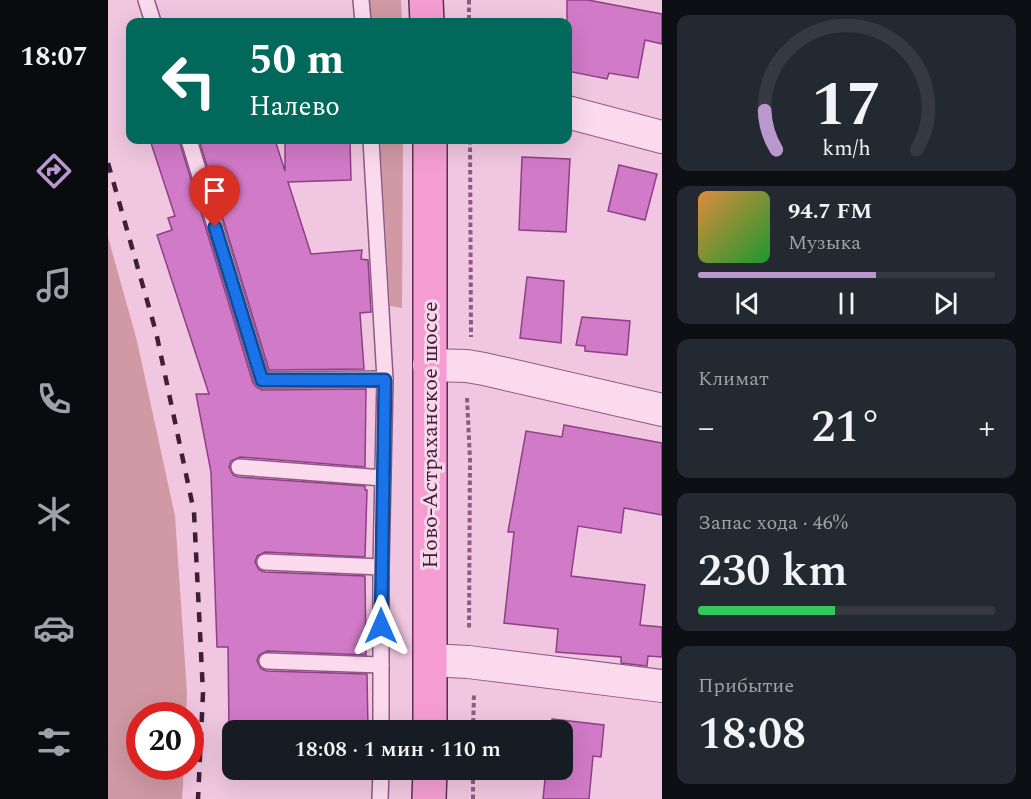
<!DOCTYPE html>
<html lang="ru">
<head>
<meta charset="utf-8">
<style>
  body { margin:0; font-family:Spectral,serif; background:#242831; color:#f1f3f6; height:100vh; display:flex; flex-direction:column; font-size:22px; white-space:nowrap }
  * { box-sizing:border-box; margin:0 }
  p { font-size:20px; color:#9ea1a6 }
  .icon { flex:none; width:33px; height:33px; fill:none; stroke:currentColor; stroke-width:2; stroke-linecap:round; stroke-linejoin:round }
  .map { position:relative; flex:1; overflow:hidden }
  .details { display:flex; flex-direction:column; gap:15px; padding:15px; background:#0d0f14; width:369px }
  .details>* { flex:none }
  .hud { position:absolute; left:18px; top:18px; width:446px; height:126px; border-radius:12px; box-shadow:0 6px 24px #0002; background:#00695c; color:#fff; overflow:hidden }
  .speed { position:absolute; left:18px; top:702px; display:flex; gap:12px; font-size:30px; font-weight:700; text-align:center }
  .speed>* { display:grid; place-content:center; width:78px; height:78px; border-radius:50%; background:#171b24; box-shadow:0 6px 24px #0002; line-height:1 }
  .speed .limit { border:9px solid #d22; background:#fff; color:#111 }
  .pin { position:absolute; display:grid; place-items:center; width:51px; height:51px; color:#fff; margin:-62px -26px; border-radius:50% 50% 50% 0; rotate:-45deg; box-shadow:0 0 6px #0007 }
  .pin .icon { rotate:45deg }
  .me { position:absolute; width:66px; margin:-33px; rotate:0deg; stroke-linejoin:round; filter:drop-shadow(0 0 4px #0008) }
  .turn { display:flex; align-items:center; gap:21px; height:126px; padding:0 24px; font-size:27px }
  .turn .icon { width:78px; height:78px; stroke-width:2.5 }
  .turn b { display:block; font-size:42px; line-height:51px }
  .big { font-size:45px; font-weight:600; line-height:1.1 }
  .details .card { flex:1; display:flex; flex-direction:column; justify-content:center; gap:9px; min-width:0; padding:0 21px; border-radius:12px; background:#242831 }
  .details .dial { align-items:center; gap:0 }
  .dial svg { height:156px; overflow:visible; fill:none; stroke:#363941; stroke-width:7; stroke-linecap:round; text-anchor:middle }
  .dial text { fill:#f1f3f6; stroke:none }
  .song { display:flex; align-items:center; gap:18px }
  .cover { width:72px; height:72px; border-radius:9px; background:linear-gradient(135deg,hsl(30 70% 55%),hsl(130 70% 35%)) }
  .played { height:6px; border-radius:3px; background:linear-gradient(90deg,#bb97cf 60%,#363941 60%) }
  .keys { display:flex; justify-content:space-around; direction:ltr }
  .heat { display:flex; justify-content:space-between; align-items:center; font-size:33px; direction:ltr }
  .charge { height:9px; border-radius:4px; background:linear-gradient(90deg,#34c759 46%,#363941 0) }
  .trip { position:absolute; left:114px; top:720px; width:351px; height:60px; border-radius:12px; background:#171b24; box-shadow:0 6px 24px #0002; font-weight:600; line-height:60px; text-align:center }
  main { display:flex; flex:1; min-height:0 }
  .dock { display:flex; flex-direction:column; width:108px; justify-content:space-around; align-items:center; background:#090b0e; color:#9ea1a6 }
  .dock .icon { width:42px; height:42px }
  .dock .active { color:#bb97cf }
  .dock b { font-size:27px; color:#f1f3f6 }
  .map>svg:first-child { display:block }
</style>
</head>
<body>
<main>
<nav class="dock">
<b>18:07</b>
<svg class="icon active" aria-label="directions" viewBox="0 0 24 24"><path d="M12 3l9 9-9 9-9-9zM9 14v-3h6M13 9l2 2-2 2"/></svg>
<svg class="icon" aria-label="music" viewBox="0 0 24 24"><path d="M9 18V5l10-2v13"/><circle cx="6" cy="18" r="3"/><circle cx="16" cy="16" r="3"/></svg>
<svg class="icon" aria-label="phone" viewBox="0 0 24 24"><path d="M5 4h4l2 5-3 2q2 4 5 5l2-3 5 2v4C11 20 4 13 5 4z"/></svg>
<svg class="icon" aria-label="climate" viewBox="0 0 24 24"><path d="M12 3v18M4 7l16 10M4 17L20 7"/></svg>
<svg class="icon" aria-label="car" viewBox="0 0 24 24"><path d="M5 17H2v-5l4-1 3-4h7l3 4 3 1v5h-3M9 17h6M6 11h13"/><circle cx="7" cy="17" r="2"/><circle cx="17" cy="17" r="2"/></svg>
<svg class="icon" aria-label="filters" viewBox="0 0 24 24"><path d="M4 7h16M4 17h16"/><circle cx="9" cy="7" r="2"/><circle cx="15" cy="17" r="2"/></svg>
</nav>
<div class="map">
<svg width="554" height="799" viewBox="0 0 554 799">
  <rect width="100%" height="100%" fill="#f1c6e0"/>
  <!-- green -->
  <g fill="#d099a3">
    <path d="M261,0H293L294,22H263Z"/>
    <path d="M272,140H295L294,308L282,306Z"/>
    <path d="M0,237L29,341L67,516L79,692L78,715L32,716V766L76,767L74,799H0Z"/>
  </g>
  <!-- building -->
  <g fill="#d17ac7" stroke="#8e3f87" stroke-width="1.5">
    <path d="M459,0H480L554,14V44L537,40L530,78L501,73L499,79L459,71Z"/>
    <path d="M42,140H71L145,383L148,387L154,390L258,389L257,467L132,457L123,461L121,467L125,475L130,477L257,486V490H259L257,557L157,552L149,556L147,562L151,570L157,572L257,576L258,655L159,651L151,655L149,661L153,669L159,671L259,674L260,730H121L120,647H109L103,472L88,394H101L49,235L64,230L60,218L67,216Z"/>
    <path d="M91,140H167L177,171V140H242L243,180L180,182L203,254L254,250L253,259L260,260L263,312L252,313L256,369L161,370Z"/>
    <path d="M414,157L462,159L458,232L411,230Z"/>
    <path d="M511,165L549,174L537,220L500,211Z"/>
    <path d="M419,277L456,281L453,343L412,338Z"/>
    <path d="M474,317L522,321L519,355L477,351V346L468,345Z"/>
    <path d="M456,425L554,443V515L516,508L513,533L470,526L463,576L537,585L532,625L554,627V657L540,656L539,666L513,663V657L448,652L450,629L396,623L406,532H400L418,431L454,437Z"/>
    <path d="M444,719L496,725L493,757L485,756L481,799H435L438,770H454V730H442Z"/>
  </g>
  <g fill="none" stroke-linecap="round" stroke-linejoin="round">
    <!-- service casing -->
    <g stroke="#8e5a82" stroke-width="18">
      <g id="service">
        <path d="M38,0L45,22"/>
        <path d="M253,0L255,22"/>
        <path d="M81,140L154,380L277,379"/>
        <path d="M263,140L277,379L273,567V730"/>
        <path d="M131,467L275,478"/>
        <path d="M157,562L273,567"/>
        <path d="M159,661L273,665"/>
        <path d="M272,799L273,770"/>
      </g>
    </g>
    <!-- minor casing -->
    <g stroke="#8e5a82" stroke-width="34">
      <g id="minor">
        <path d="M459,112L554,137"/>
        <path d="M321,365L359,366L376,369L554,410"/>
        <path d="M322,660L360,662L554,686"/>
      </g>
    </g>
    <!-- primary casing -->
    <g stroke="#5b2f54" stroke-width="36">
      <g id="primary">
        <path d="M318,0L319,22"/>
        <path d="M322,730V140"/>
        <path d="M321,799L322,770"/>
      </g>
    </g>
    <!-- path -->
    <g stroke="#8e5a82" stroke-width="4" stroke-dasharray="4.5 3" stroke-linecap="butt">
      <path d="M361,0V22"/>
      <path d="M362,140L363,337"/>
      <path d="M359,398L362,459L361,630"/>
      <path d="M365,730L366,694"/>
      <path d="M365,799V770"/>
    </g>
    <!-- service -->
    <use href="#service" stroke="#fbdaee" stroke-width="15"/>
    <!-- minor -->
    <use href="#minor" stroke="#fbdaee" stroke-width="32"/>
    <!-- primary -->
    <use href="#primary" stroke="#f59dd3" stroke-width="33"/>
    <!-- rail -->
    <path stroke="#3d1f38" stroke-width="4.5" stroke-dasharray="10 10" stroke-linecap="butt" d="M0,163L48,332L86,512L95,693L90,799"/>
  </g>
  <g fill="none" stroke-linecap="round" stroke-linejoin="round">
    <!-- route casing -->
    <g stroke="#114b97" stroke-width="15">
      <path id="route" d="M107,227L154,380H277L273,626"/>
    </g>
    <!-- route -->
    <use href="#route" stroke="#1a73e8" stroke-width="10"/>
  </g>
  <g text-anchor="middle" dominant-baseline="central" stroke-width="6" stroke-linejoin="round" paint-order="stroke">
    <!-- street labels -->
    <g font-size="22" fill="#3d1f38" stroke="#f8d6ea">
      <text transform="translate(322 435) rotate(-90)">Ново-Астраханское шоссе</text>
    </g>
  </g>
</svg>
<div class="speed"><div class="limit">20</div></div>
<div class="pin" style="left:107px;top:227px;background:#d93025"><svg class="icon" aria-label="arrive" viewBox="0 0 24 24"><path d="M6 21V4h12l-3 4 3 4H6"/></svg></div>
<svg class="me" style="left:273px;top:626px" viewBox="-20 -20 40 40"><path d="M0-17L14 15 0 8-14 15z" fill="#1a73e8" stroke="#fff" stroke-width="4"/></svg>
<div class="trip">18:08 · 1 мин · 110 m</div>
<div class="hud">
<div class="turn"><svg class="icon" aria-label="left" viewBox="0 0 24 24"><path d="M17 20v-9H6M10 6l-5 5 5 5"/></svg><div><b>50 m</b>Налево</div></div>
</div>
</div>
<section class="details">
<div class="card dial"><svg viewBox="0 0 100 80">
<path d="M14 69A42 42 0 1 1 86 69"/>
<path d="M14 69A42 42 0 0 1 8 49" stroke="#bb97cf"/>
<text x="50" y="56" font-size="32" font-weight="700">17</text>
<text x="50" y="72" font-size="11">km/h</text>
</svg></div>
<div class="card">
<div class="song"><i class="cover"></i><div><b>94.7 FM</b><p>Музыка</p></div></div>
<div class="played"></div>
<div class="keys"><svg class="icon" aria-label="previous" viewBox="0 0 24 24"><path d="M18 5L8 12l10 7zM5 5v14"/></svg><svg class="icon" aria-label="pause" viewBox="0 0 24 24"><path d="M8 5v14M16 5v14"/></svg><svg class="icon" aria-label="next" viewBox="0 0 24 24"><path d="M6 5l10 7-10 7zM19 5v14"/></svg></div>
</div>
<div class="card"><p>Климат</p>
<div class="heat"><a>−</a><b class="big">21°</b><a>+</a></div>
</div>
<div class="card"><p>Запас хода · 46%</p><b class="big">230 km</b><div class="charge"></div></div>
<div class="card"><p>Прибытие</p><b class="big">18:08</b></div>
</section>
</main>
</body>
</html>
